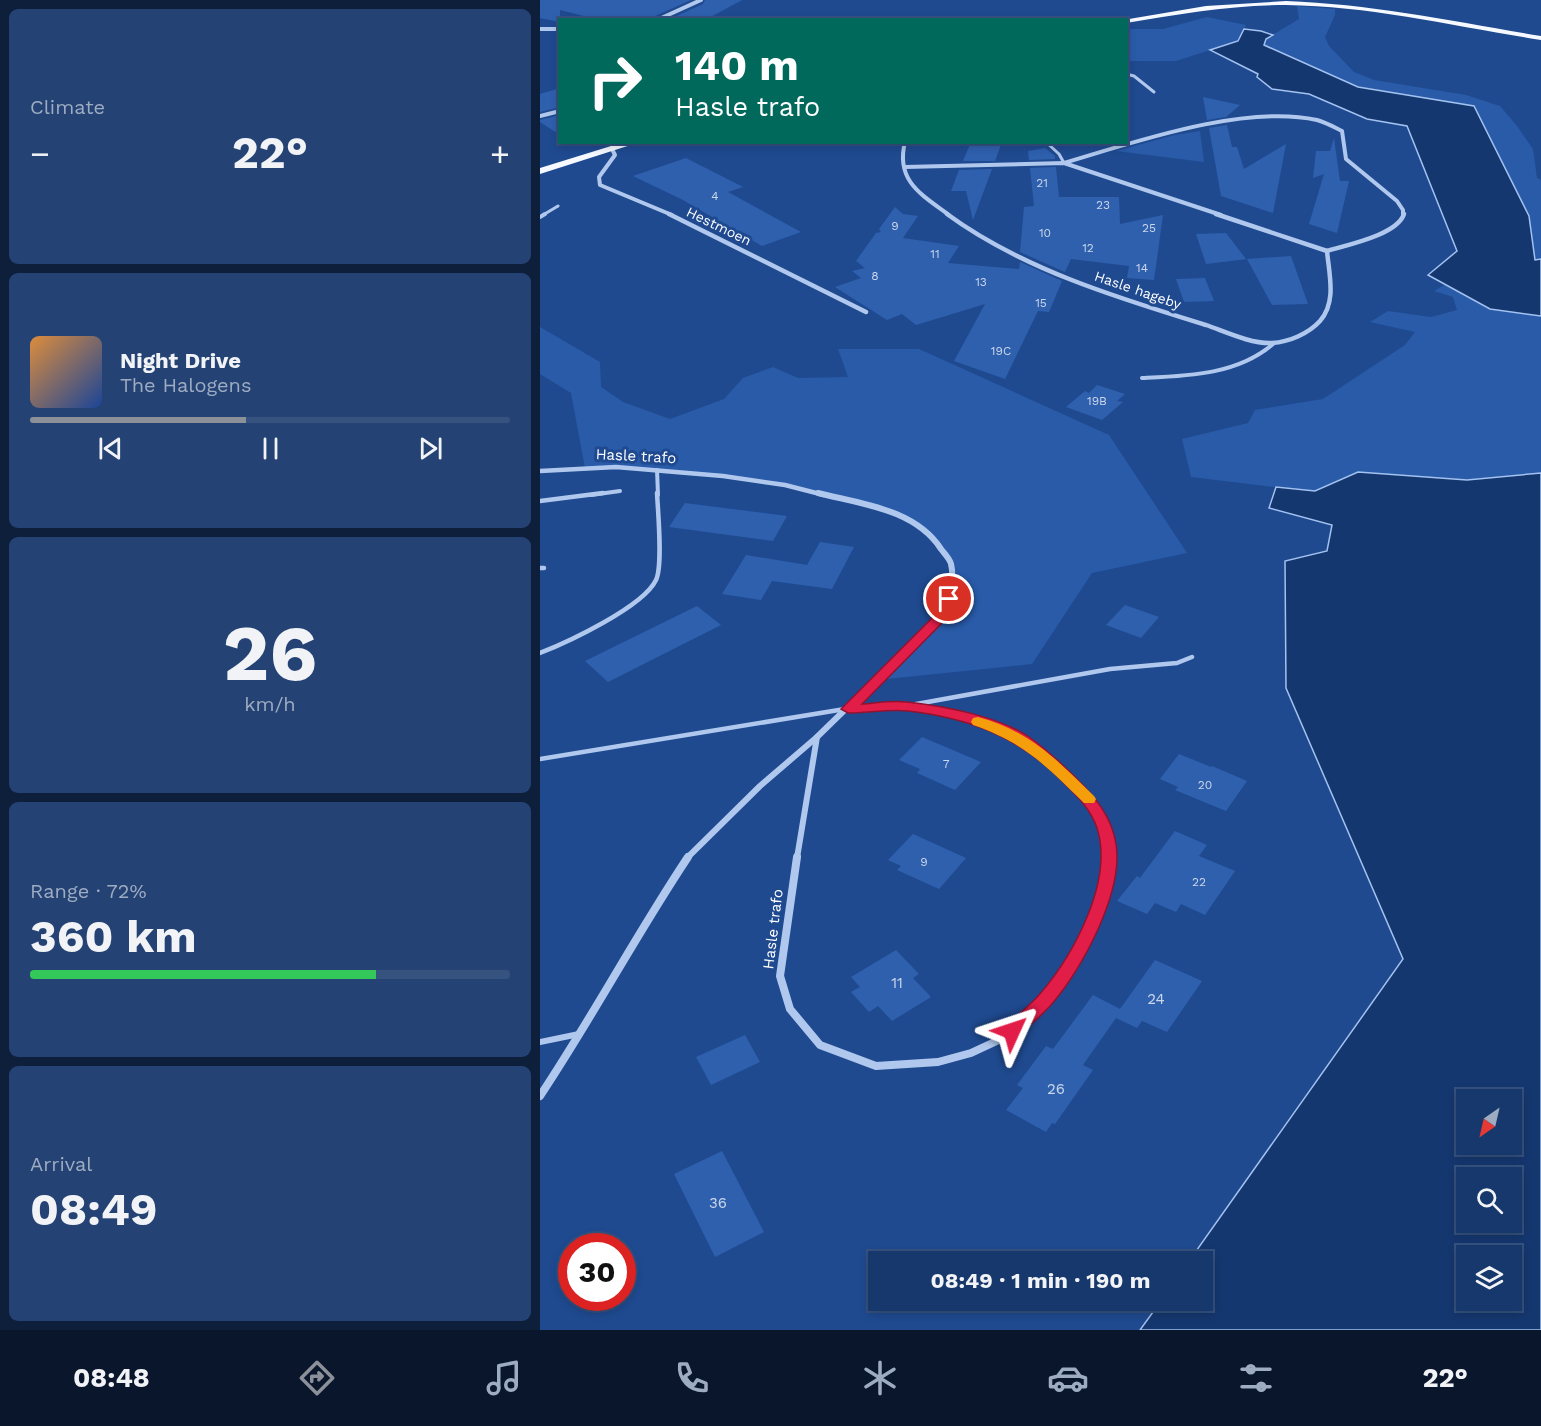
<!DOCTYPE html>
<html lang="en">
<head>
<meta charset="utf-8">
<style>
  body { margin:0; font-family:"Work Sans",sans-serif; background:#244374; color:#f1f3f6; height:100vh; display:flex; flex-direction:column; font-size:22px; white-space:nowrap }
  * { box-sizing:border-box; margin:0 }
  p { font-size:20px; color:#9eacc2 }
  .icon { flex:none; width:33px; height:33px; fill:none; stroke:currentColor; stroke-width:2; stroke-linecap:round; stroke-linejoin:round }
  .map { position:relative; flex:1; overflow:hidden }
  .drawer { display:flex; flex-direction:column; gap:9px; padding:9px; background:#0d1f3b; width:540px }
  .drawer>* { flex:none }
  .top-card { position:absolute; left:18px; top:18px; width:570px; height:126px; border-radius:0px; box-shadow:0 3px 9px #0003,0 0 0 2px #36527f; background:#00695c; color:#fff; overflow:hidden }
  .needle { width:39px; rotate:214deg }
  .tools { position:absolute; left:916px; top:1089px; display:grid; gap:12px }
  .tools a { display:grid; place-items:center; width:66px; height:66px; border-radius:0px; background:#17386c; box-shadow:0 3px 9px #0003,0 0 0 2px #36527f; font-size:30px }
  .speed { position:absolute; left:18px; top:1233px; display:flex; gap:12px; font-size:30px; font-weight:700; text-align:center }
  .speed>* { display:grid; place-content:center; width:78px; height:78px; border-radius:50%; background:#17386c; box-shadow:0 3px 9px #0003,0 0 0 2px #36527f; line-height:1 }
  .speed .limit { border:9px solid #d22; background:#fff; color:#111 }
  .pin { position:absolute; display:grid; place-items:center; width:51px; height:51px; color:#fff; margin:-26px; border:3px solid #fff; border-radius:50%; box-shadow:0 2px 6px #0007 }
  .me { position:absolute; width:66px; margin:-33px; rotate:48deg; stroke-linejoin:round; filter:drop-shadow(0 0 4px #0008) }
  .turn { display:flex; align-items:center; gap:21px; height:126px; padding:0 18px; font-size:27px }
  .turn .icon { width:78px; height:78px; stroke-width:2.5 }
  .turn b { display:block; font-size:42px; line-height:51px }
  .big { font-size:45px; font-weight:700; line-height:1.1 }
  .drawer .tile { flex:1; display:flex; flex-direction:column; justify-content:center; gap:9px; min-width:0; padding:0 21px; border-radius:9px; background:#244374 }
  .drawer .dial { align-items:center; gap:0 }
  .dial b { font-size:78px; line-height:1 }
  .song { display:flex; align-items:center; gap:18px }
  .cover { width:72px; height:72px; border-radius:9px; background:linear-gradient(135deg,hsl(30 70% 55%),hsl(220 70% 35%)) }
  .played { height:6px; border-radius:3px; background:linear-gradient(90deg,#8c9099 45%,#36527f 45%) }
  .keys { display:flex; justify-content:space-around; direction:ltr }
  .heat { display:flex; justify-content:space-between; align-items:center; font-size:33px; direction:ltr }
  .charge { height:9px; border-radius:4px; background:linear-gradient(90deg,#34c759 72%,#36527f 0) }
  .trip { position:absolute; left:328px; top:1251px; width:345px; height:60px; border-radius:0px; background:#17386c; box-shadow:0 3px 9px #0003,0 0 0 2px #36527f; font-weight:700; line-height:60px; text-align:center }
  .tabs { display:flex; height:96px; justify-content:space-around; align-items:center; background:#09162b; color:#9eacc2 }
  .tabs .icon { width:42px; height:42px }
  .tabs .active { color:#8c9099 }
  .tabs b { font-size:27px; color:#f1f3f6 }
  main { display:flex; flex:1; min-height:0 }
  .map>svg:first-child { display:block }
</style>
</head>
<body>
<main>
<section class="drawer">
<div class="tile"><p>Climate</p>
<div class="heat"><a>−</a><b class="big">22°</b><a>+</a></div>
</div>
<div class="tile">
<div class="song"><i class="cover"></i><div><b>Night Drive</b><p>The Halogens</p></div></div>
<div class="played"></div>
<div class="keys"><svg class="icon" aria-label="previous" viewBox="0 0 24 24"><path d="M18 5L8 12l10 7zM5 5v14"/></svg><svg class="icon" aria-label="pause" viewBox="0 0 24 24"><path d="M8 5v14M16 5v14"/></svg><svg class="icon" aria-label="next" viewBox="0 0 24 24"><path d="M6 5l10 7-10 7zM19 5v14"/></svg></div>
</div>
<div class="tile dial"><b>26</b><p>km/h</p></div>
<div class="tile"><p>Range · 72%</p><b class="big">360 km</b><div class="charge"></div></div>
<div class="tile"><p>Arrival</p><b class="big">08:49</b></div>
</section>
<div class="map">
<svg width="1001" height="1330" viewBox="0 0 1001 1330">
  <rect width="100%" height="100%" fill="#1f4a90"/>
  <!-- green -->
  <g fill="#295ba9">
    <path d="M757,6L795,9V15L785,37L789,46L814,72L834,80L926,95L960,106L977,126L993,149L997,178L1001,180V259L995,260L934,106L818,87L723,45L726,39L759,19Z"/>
    <path d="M667,17L706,25L698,41L636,61H587L586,29H623Z"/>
    <path d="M660,131L664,162L576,151L635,135Z"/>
    <path d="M906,284L950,309L1001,316V473L927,480L818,472L775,492L651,477L642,439L708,423L715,410L783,399L865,345L875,332L830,322L848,311L891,317L917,310L913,297L894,291Z"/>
    <path d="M0,327L60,362L61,387L83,402L130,419L184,399L203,378L233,367L258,378L308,377L298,349H379L569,435L647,553L552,573L492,664L337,680L396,621L409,599L411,564L393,536L347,510L245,485L117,470L45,468L31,393L0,374Z"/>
  </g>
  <!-- water -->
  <g fill="#15376f" stroke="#a3c2ef" stroke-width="1.5" fill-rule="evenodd">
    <path d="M704,29L721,31L733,35L726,39L724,45L818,87L934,106L989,216L995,260L1001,259V316L950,309L888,275L917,251L867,126L827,119L769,94L732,89L717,77L718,74L670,50L698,41Z"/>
    <path d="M818,472L927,480L1001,473V1330H600L621,1301L663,1300V1262L649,1261L863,959L746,688L745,561L787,551L792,525L729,508L736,487L775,491ZM927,1100H972V1144H927ZM927,1178H972V1222H927ZM927,1256H972V1300H927Z"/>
  </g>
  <!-- building -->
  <g fill="#2f60ae">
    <path d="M0,0H151L115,16L113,20H60L20,10V22L0,18Z"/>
    <path d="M165,0H202L165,20H128L163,4Z"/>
    <path d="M20,88V107L0,112V94Z"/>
    <path d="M663,97L700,105L686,117L667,120Z"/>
    <path d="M20,115V135L0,122V120Z"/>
    <path d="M687,125L692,147H697L704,169L746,144L733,213L681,196L669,128Z"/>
    <path d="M794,138L800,181H809L797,233L769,224L784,174L773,178L776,151H790Z"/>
    <path d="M431,142H462L455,161H423Z"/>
    <path d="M505,148L515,156V159L489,160L488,151Z"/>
    <path d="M146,158L203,187L188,192L261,232L222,246L143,200L93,176Z"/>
    <path d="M516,167L519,197H579L580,224L623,215L614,280L587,278L589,266L531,259L525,272L480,252L484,207L494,206L490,168Z"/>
    <path d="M452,169L433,220L426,191H411L419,170Z"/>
    <path d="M355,207L363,214L378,216L363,238L419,246L408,263L479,269L480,262L522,281L509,312L498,311L465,379L414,361L445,304L376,325L362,314L347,320L295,287L321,278L312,271L325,268L316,261L336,233L341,232L339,229Z"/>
    <path d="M686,233L706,259L751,256L768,304L732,305L707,259L666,264L656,234Z"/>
    <path d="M665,278L674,301L644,302L636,279Z"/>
    <path d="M557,385L585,394L577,401L583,402L562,420L526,407L545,391L549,393Z"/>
    <path d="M145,503L247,516L233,541L129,527Z"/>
    <path d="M280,542L314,547L292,589L232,581L221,600L182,594L206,555L267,565Z"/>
    <path d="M585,605L619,617L601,638L566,625Z"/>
    <path d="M157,606L181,625L68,682L45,661Z"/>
    <path d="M382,737L441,762L415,790L377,773L380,769L359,760Z"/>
    <path d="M639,754L671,767L672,766L707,781L686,811L635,790L638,787L620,779Z"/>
    <path d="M635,831L667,845L659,856L695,871L665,915L641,904L636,912L615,903L607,914L577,901L597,876L600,878Z"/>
    <path d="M373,834L426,858L399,889L357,870L361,866L348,860Z"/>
    <path d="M356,950L379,974L373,978L391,997L352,1021L338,1006L329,1012L311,992L320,987L311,977Z"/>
    <path d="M615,960L662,981L627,1032L602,1021L597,1028L576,1018L543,1065L553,1070L515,1124L512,1123L506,1132L466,1110L483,1088L477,1085L506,1046L513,1049L553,995L580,1009Z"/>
    <path d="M205,1035L220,1062L171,1085L156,1057Z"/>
    <path d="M182,1151L224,1232L175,1257L134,1174Z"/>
  </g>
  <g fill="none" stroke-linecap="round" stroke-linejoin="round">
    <!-- service-far3 -->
    <g stroke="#b0c8ed" stroke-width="3">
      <path d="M586,74L594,76L614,92"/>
      <path d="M506,142L519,154L524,163"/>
      <path d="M3,215L18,206"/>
    </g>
    <!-- service-far2 -->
    <g stroke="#b0c8ed" stroke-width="4">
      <path d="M0,217L5,214"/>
      <path d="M602,378C647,376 697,375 733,344"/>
      <path d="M117,470L118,495"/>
      <path d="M51,495L80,491"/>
    </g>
    <!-- service-far1 -->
    <g stroke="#b0c8ed" stroke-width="4.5">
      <path d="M0,501L63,493"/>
      <path d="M0,568H4"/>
      <path d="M0,653C28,642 103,607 116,580C123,566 118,512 117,493"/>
      <path d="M371,705L570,669L637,663L652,657"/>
      <path d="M0,759L305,709"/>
    </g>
    <!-- service -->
    <path stroke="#b0c8ed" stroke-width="6" d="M0,1042L39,1034"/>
    <!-- minor-far3 -->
    <g stroke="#b0c8ed" stroke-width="4">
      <path d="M117,20L161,0"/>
      <path d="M0,29H20"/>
      <path d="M0,116L20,111"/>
      <path d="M365,142C355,181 382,195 409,215"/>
      <path d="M72,149L75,155L59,177L60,185L132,215"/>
      <path d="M524,163C595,142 704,104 777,120C785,122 794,127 802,131L806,159L857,201L863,210V215"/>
      <path d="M365,167L524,163L681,215"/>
    </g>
    <!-- minor-far2 -->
    <g stroke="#b0c8ed" stroke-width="4.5">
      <path d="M129,214L326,312"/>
      <path d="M407,214C482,269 578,298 666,325C686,332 711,344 732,343C749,342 768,334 780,321C797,302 789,274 787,251L676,214"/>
      <path d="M787,251C807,245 857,235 864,214"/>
      <path d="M0,471L76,467L183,476L245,485L284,495"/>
    </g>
    <!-- minor-far1 -->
    <g stroke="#b0c8ed" stroke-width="6">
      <path d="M308,709L366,706L427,718L463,730L499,751L551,802L564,827L568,858"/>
      <path d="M147,858L220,786L277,737"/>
      <path d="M257,858L277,737L396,621C405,605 416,584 411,564C410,559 404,553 401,549C375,509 321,504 278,493"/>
    </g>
    <!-- minor -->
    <g stroke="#b0c8ed" stroke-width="8">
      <path d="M257,857L240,976L250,1009L280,1045L336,1066L398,1062L431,1053L461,1039L482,1023L505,1000L527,971L549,932L557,911L569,862L568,857"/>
      <path d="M0,1096C52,1018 96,935 148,857"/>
    </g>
    <!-- primary -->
    <g fill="#f6f9ff" fill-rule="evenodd">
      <path d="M746,1C832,4 916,22 1001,36V40C917,27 832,6 746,5C693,5 639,14 586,23V20H583L666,6Z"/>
      <path d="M84,142H100L0,174V168Z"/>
    </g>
  </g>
  <!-- route -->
  <path fill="#e11d48" stroke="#92132f" stroke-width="1.5" d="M409,595L415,599L401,624L322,704C336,703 353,700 367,702C404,706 458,716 489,737C506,749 522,764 537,779C555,797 572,817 576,844C584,891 542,970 511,1005C501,1016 489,1026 478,1036L472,1038L466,1036L463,1031L466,1026C477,1016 489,1006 499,995C533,956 574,881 557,828C550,807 534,793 519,778C476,735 427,718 368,711C349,709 327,713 308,713L301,709L391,619L404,596Z"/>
  <!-- slow -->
  <path fill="#f59e0b" d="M438,717C490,731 517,760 554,796L556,799L554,803H544C506,766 485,743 433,725L431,722L433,718Z"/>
  <g text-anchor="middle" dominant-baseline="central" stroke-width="6" stroke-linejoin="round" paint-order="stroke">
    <!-- number labels -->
    <g font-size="12" fill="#cbd7eb">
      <text x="502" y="183">21</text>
      <text x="175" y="196">4</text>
      <text x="563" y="205">23</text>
      <text x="355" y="226">9</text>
      <text x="609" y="228">25</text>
      <text x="505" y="233">10</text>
      <text x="548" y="248">12</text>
      <text x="395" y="254">11</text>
      <text x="602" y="268">14</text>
      <text x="335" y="276">8</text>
      <text x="441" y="282">13</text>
      <text x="501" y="303">15</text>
      <text x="461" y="351">19C</text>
      <text x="557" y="401">19B</text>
      <text x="406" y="764">7</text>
      <text x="665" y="785">20</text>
      <text x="384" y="862">9</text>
      <text x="659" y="882">22</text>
    </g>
    <!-- far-street labels -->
    <g font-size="14" fill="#fff" stroke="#1f4a90">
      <text transform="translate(179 226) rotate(26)">Hestmoen</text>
      <text transform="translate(598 290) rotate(19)">Hasle hageby</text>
    </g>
    <!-- street labels -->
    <g font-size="15" fill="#fff" stroke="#1f4a90">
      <text transform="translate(96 456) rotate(3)">Hasle trafo</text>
      <text transform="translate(233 929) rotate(-83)">Hasle trafo</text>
    </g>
    <!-- near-number labels -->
    <g font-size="15" fill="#cbd7eb">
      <text x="357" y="983">11</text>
      <text x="616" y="999">24</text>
      <text x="516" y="1089">26</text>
      <text x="178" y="1203">36</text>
    </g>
  </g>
</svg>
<div class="tools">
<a><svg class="needle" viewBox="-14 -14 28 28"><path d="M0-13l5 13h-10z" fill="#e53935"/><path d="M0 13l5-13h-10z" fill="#9eacc2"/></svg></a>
<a><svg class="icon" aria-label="search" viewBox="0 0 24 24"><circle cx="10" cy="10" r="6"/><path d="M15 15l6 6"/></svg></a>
<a><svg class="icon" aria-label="layers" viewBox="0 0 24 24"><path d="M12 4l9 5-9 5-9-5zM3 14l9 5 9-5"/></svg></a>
</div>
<div class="speed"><div class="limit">30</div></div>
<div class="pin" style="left:409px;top:599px;background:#d93025"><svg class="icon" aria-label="arrive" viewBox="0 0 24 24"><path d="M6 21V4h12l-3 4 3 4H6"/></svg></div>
<svg class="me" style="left:472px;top:1031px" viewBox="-20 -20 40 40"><path d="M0-17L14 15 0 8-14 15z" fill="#e11d48" stroke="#fff" stroke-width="4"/></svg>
<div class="trip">08:49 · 1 min · 190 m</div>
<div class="top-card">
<div class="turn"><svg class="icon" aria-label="right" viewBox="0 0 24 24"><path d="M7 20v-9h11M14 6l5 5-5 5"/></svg><div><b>140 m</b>Hasle trafo</div></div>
</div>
</div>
</main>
<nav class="tabs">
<b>08:48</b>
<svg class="icon active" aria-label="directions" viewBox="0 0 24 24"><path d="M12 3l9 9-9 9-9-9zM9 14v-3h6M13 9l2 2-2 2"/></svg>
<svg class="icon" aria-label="music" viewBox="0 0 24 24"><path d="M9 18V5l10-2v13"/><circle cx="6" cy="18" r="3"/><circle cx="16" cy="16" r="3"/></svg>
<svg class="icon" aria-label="phone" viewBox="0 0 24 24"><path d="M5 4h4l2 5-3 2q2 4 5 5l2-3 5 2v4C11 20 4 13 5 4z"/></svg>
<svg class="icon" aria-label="climate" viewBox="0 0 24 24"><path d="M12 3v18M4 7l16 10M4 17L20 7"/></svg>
<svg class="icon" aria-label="car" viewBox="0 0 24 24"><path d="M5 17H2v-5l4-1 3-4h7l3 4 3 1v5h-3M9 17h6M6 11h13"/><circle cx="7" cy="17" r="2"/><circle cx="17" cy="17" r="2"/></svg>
<svg class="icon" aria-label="filters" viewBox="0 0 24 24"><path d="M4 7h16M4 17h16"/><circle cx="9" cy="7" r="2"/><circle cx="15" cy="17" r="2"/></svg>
<b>22°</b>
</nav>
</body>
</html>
